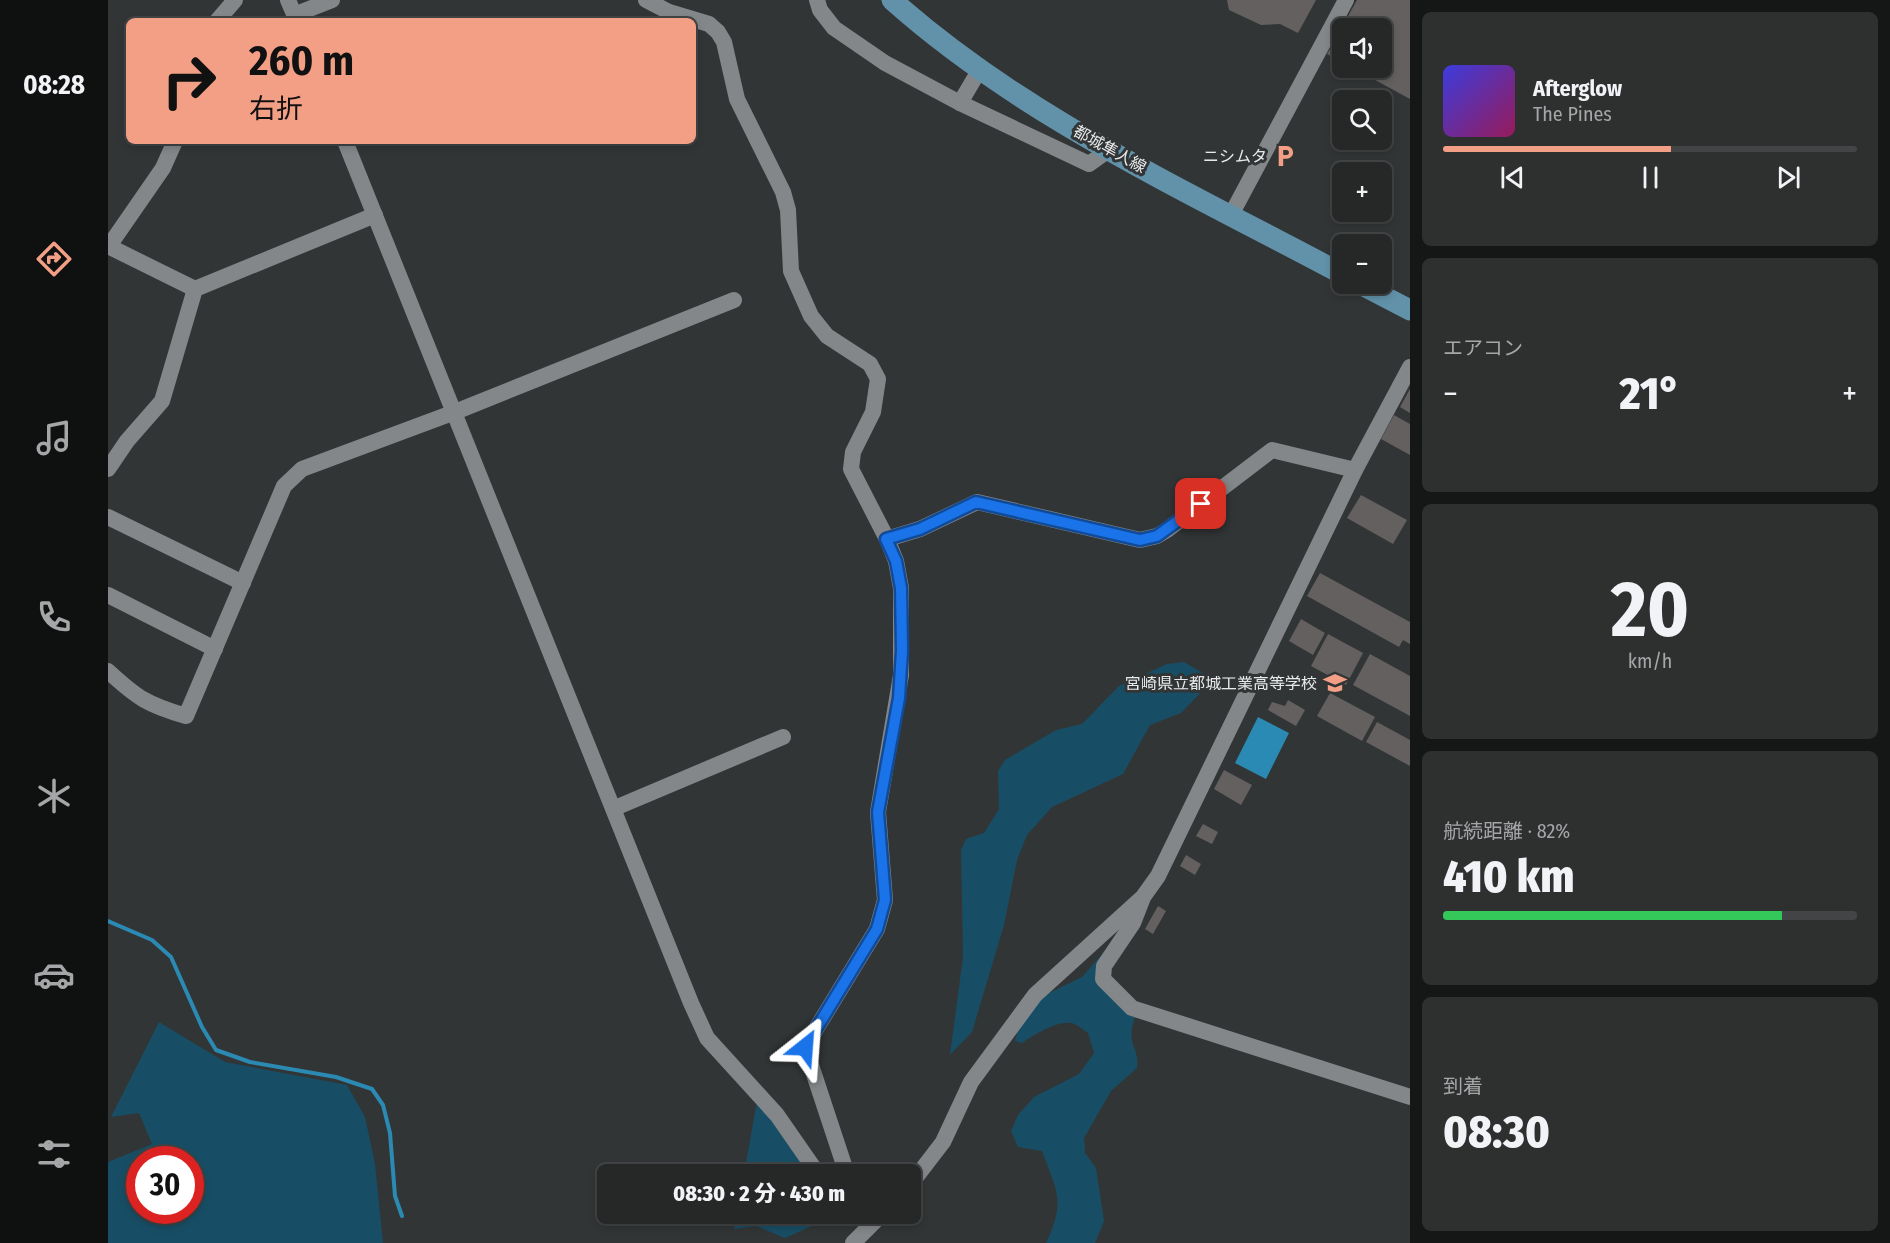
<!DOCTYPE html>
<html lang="ja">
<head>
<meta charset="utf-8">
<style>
  body { margin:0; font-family:"Fira Sans Condensed","Noto Sans JP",sans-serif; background:#2e3030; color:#f1f3f6; height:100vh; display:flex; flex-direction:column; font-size:22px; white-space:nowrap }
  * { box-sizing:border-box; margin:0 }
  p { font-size:20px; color:#a4a6a8 }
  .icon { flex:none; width:33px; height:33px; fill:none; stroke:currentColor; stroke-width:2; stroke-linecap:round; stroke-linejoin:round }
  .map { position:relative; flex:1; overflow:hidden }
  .panel { display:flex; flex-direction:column; gap:12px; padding:12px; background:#151616; width:480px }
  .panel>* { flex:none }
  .banner { position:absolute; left:18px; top:18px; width:570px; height:126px; border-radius:9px; box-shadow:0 3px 9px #0003,0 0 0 2px #424445; background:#f39f86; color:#111; overflow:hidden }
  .buttons { position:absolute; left:1224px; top:18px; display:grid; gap:12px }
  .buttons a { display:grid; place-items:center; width:60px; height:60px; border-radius:9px; background:#262828; box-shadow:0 3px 9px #0003,0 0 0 2px #424445; font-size:30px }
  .speed { position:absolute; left:18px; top:1146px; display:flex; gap:12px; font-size:30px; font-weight:700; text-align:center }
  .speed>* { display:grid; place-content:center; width:78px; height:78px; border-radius:50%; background:#262828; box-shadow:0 3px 9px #0003,0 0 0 2px #424445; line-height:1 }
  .speed .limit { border:9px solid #d22; background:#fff; color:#111 }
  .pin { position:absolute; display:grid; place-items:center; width:51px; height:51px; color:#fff; margin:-26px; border-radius:12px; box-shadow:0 3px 9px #0006 }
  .me { position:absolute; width:66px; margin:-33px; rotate:28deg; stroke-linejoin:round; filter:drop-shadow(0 0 4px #0008) }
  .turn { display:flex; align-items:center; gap:21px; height:126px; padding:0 24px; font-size:27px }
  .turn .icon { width:78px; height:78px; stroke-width:2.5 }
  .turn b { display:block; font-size:42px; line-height:51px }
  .big { font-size:45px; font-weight:800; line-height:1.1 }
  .panel .widget { flex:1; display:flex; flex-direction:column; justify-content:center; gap:9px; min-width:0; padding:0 21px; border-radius:9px; background:#2e3030 }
  .panel .dial { align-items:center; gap:0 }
  .dial b { font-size:78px; line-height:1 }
  .song { display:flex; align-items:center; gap:18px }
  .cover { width:72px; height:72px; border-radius:9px; background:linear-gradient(135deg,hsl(240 70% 55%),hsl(330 70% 35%)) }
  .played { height:6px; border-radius:3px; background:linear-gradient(90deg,#f39f86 55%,#424445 55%) }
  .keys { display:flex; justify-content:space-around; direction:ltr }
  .heat { display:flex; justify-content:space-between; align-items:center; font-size:33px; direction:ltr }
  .charge { height:9px; border-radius:4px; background:linear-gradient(90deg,#34c759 82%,#424445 0) }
  .trip { position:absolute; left:489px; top:1164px; width:324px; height:60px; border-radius:9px; background:#262828; box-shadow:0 3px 9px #0003,0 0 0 2px #424445; font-weight:800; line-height:60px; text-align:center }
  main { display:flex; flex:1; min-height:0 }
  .menu { display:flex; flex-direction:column; width:108px; justify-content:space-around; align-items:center; background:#0f1010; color:#a4a6a8 }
  .menu .icon { width:42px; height:42px }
  .menu .current { color:#f39f86 }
  .menu b { font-size:27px; color:#f1f3f6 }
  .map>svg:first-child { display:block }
</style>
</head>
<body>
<main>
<nav class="menu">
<b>08:28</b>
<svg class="icon current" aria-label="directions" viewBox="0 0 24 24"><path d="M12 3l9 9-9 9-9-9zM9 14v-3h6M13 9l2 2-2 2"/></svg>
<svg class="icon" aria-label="music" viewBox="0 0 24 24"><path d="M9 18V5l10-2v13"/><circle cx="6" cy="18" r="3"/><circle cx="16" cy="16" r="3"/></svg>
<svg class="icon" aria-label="phone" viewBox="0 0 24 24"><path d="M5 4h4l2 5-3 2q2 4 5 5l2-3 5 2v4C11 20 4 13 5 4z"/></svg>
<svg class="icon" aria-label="climate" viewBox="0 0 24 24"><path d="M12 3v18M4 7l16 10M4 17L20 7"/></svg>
<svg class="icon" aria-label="car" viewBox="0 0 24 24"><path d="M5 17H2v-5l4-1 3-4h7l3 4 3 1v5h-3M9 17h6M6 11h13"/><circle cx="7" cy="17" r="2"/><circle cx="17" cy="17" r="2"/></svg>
<svg class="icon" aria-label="filters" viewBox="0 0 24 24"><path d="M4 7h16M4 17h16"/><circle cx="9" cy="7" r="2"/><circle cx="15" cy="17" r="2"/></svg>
</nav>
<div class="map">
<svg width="1302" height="1243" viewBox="0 0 1302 1243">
  <rect width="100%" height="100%" fill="#323536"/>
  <!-- green -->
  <g fill="#184e65" fill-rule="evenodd">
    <path d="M1076,662L1100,676L1103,682L1073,713L1042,725L1015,774L944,807L919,835L909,860L896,925L864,1032L842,1055L855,957L853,850L858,839L876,833L891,809L890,771L897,760L948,730L974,724L1011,686L1059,664Z"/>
    <path d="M1017,928L992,965L1028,1014C1016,1046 1032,1045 1029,1068L1003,1091L976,1138L977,1153L988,1168L996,1221L987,1243H938C958,1201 949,1192 934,1151L910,1147L903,1131L910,1115L926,1097L971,1074L986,1053L980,1033C975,1030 969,1024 963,1023C948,1021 926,1035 914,1043L907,1041L911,1025L937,995L974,977Z"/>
    <path d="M51,1022L117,1062L239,1085L257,1117L267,1164L275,1243H0V1162L44,1144L31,1113L3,1117ZM32,1160H82V1210H32Z"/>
    <path d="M649,1101L703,1174H636Z"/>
    <path d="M629,1214H712L706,1225L677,1238L648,1226L626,1229Z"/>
  </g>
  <!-- water -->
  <path fill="#2b8ab3" d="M1150,717L1181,733L1158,779L1127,763Z"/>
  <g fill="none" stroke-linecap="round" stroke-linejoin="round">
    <!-- stream -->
    <path stroke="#2b8ab3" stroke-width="4" d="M0,921L44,940L63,957L94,1027L108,1050L142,1062L228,1077L264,1089L275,1105L282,1133L287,1196L294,1216"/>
  </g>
  <!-- building -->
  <g fill="#63605f">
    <path d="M1119,0H1208L1190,33L1172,24L1153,25L1121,10Z"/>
    <path d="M1249,0H1302V99L1245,68H1274V28H1234V62L1219,54Z"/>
    <path d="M1302,389V413L1292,407Z"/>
    <path d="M1286,415L1302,424V455L1273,439Z"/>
    <path d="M1253,495L1299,520L1285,544L1239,518Z"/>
    <path d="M1212,573L1302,622V644L1295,640L1291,647L1199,596Z"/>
    <path d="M1193,619L1217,633L1205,655L1181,641Z"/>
    <path d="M1220,634L1255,653L1238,685L1203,666Z"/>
    <path d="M1262,654L1302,676V716L1245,685Z"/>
    <path d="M1222,693L1267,717L1254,741L1209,716Z"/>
    <path d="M1180,700L1197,710L1188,726L1160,710L1164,702L1177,706Z"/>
    <path d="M1269,722L1302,740V766L1258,742Z"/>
    <path d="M1116,770L1144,785L1133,805L1106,789Z"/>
    <path d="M1095,824L1110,832L1104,844L1088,836Z"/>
    <path d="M1078,855L1093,864L1087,875L1072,866Z"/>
    <path d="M1050,906L1058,911L1045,934L1037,929Z"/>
  </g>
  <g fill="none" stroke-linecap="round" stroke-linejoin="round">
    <!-- minor -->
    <g stroke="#848789" stroke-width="16">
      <path d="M180,0L189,21"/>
      <path d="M538,0L561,12L601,24L610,32L616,42L629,99L675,192L680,210L683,271L703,316L719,336L762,364L770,379L765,412L745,452L743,469L779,539L788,561L793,588V675L770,812L777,900L769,929L697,1047L739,1174"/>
      <path d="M709,0L712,10L726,28L777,63L852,103L981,164L1002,149"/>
      <path d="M186,15L224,0"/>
      <path d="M109,21L127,0"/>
      <path d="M852,103L872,69"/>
      <path d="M237,141L583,1003L599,1038L669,1115L710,1174"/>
      <path d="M1123,215L1238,0"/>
      <path d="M0,246L87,289"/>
      <path d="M1,246L55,168L67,141"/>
      <path d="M0,469L19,441L54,401L87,289L267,215"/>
      <path d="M0,517L135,583"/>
      <path d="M779,539L812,529L869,502L1032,540L1049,536L1059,530L1164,450L1247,470"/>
      <path d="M0,595L107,649"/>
      <path d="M0,671C29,698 40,705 78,716L176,486L194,469L347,412L626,300"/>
      <path d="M507,808L675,737"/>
      <path d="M1034,900L1025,923L996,966L995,979L1024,1008L1302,1097"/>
      <path d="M802,1185L835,1142L863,1082L927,995L1035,897L1050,876L1247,470L1302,367"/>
      <path d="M745,1243L774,1214"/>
    </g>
    <!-- major -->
    <g stroke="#6192aa" stroke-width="21">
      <path d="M784,0C915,117 1081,192 1234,274"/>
      <path d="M1252,284L1302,310"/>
    </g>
  </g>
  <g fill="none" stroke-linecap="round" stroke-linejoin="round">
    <!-- route casing -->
    <g stroke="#114b97" stroke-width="15">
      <path id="route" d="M697,1047L769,929L777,900L770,812L791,698L794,651L793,588L788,561L778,539L812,529L868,502L1032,540L1049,536L1093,504"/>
    </g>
    <!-- route -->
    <use href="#route" stroke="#1a73e8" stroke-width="10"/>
  </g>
  <!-- icons -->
  <defs>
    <g id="parking-bare" transform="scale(1.8)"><path d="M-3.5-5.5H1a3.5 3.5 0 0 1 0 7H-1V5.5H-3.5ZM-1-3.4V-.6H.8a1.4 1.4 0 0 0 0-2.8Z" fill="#f39f86" stroke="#323536" stroke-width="2.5" paint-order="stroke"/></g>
    <g id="school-bare" transform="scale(1.8)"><path d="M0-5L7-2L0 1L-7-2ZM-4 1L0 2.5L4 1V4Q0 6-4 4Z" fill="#f39f86" stroke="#323536" stroke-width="2.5" paint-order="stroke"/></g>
  </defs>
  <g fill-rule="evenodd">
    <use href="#parking-bare" x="1177" y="156"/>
    <use href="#school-bare" x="1227" y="683"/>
  </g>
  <g text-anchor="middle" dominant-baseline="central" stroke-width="6" stroke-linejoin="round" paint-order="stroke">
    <!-- street labels -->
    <g font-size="16" fill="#e8e9ea" stroke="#323536">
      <text transform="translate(1002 149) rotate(29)">都城隼人線</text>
    </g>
    <!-- poi labels -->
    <g font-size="16" fill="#e8e9ea" stroke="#323536" text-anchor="end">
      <text x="1159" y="156">ニシムタ</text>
      <text x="1209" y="683">宮崎県立都城工業高等学校</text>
    </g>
  </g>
</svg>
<div class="buttons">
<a><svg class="icon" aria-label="sound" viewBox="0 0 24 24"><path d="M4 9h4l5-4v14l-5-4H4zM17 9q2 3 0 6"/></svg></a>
<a><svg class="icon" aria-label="search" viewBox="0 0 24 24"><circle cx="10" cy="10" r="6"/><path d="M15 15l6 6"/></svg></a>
<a>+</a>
<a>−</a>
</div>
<div class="speed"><div class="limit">30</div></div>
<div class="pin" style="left:1093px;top:504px;background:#d93025"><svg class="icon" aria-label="arrive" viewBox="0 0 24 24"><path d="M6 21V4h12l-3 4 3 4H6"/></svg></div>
<svg class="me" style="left:697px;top:1047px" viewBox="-20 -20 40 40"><path d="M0-17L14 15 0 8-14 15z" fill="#1a73e8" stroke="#fff" stroke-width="4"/></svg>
<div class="trip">08:30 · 2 分 · 430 m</div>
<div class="banner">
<div class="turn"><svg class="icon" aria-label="right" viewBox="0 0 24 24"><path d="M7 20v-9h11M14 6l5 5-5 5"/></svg><div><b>260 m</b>右折</div></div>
</div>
</div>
<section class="panel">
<div class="widget">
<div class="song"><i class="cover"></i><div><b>Afterglow</b><p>The Pines</p></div></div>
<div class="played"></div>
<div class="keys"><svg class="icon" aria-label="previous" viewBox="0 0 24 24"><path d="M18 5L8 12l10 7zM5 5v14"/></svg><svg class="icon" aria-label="pause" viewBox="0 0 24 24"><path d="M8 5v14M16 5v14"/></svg><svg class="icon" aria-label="next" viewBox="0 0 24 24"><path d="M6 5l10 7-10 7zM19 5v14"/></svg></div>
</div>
<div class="widget"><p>エアコン</p>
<div class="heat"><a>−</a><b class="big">21°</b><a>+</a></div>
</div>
<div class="widget dial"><b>20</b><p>km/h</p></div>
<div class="widget"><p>航続距離 · 82%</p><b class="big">410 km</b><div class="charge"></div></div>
<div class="widget"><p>到着</p><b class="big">08:30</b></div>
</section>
</main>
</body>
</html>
